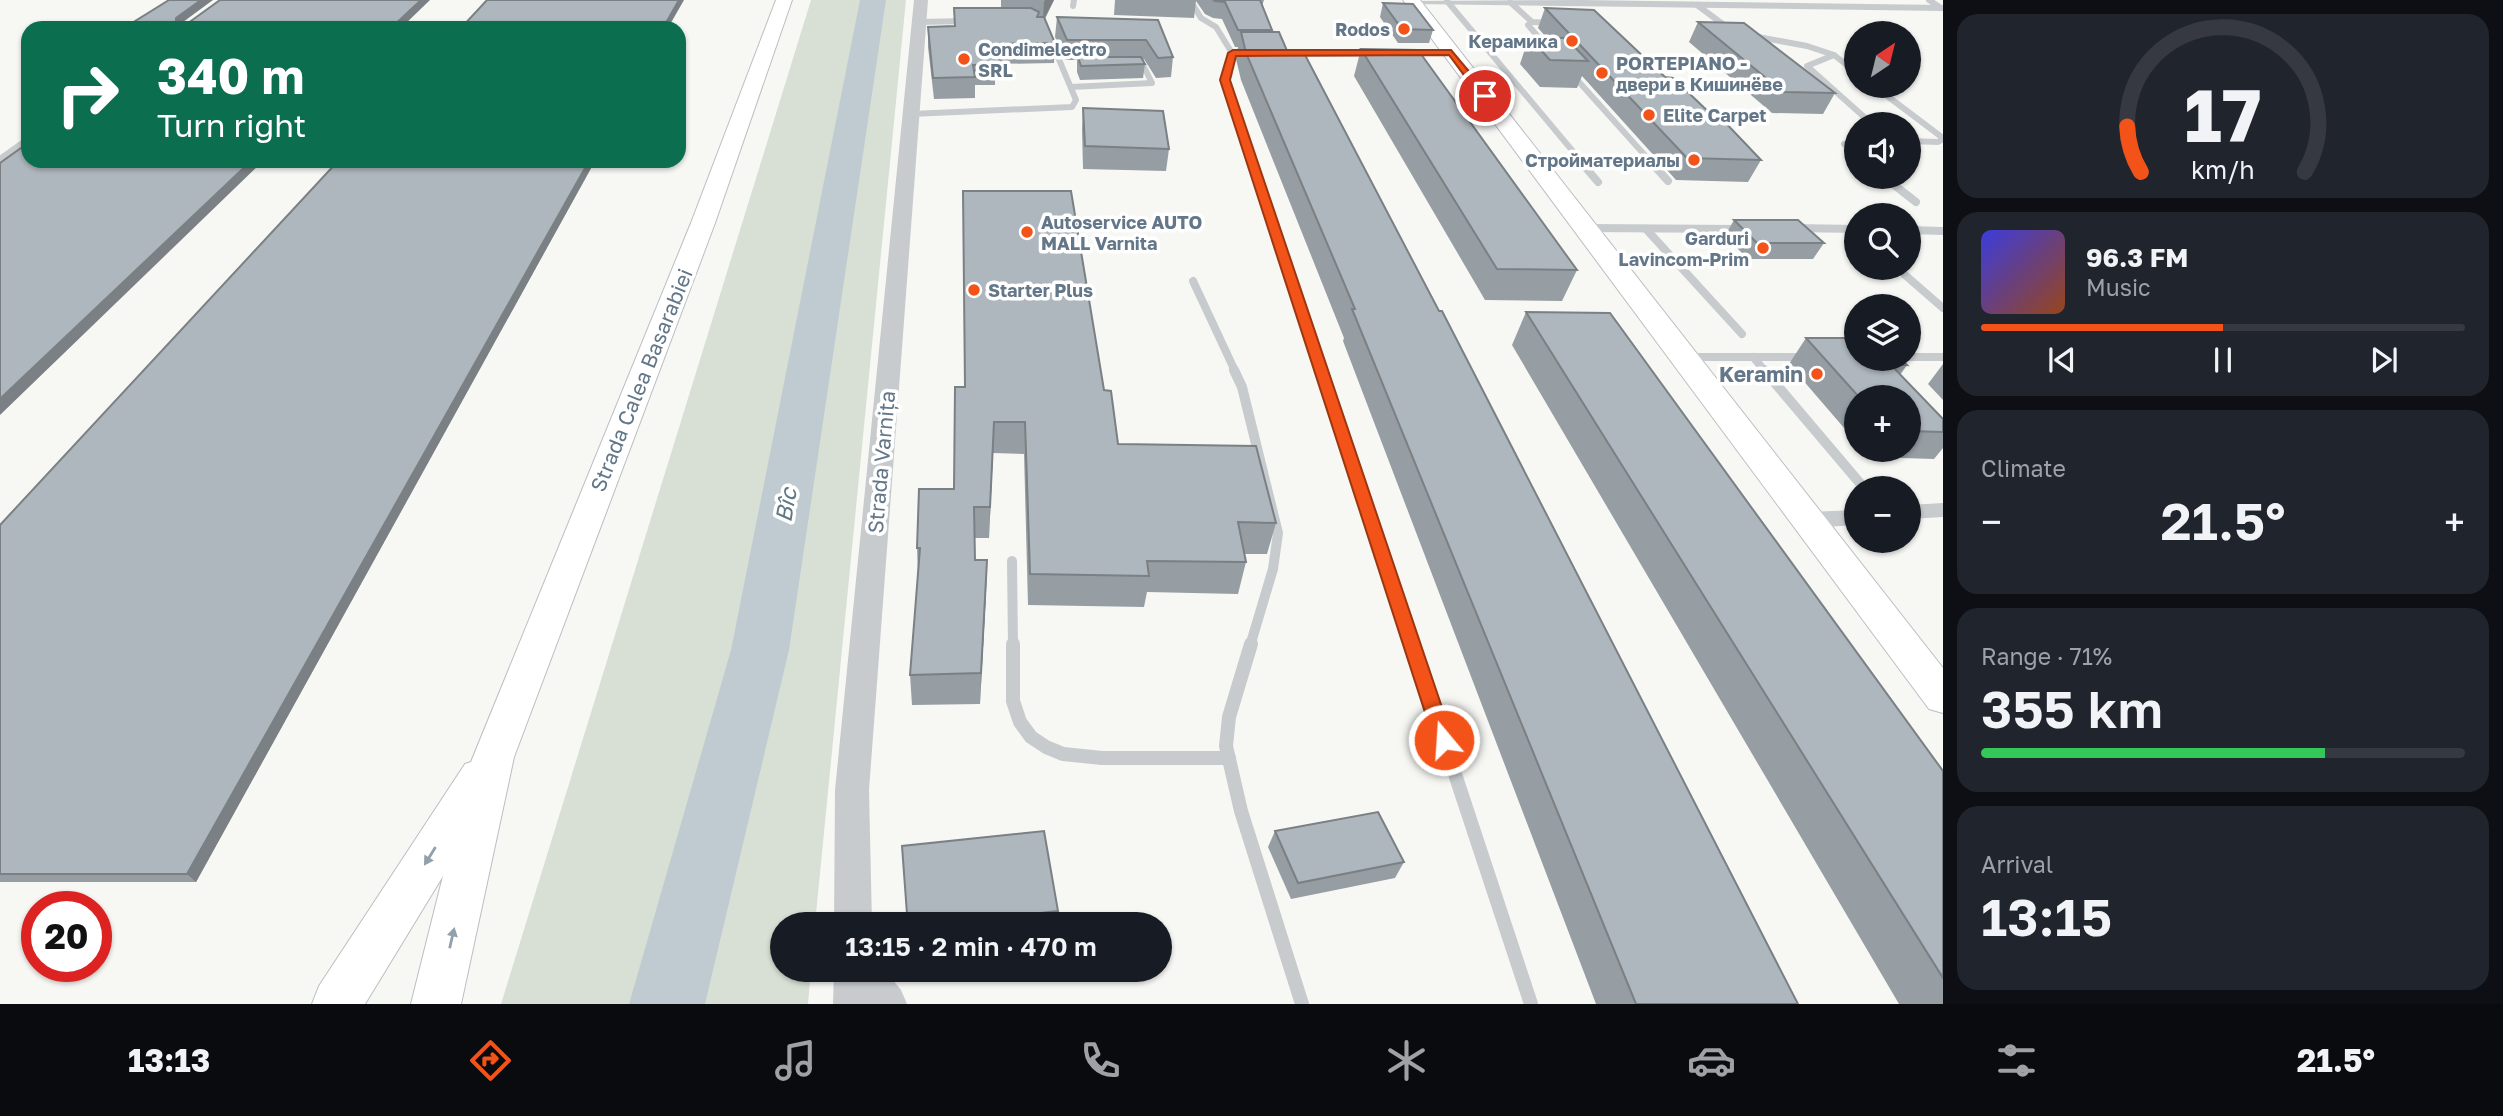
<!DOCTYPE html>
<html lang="en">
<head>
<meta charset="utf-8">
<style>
  body { margin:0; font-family:"Golos Text",sans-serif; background:#20242c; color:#f1f3f6; height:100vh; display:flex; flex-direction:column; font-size:26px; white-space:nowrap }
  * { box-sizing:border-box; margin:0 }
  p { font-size:23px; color:#9ea1a6 }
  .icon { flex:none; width:38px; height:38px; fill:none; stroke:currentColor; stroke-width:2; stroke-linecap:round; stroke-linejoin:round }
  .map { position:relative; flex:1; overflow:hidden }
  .side { display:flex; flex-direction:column; gap:14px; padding:14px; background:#0d0f14; width:560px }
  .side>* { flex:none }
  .hud { position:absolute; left:21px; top:21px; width:665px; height:147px; border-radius:21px; box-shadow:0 2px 5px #0004; background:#0b6e4f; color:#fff; overflow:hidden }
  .needle { width:46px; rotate:35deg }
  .fabs { position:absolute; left:1844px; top:21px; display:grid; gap:14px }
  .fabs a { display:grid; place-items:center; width:77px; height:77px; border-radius:50%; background:#171b24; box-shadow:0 2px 5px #0004; font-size:35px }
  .speed { position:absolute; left:21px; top:891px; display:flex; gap:14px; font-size:35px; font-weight:700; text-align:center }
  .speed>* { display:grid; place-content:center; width:91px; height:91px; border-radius:50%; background:#171b24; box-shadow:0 2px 5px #0004; line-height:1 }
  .speed .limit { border:10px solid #d22; background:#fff; color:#111 }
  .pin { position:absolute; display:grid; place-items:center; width:60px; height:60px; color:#fff; margin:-30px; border:4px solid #fff; border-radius:50%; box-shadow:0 2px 7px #0007 }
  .me { position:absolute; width:77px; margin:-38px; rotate:342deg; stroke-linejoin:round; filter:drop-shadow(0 0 5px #0008) }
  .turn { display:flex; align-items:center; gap:24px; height:147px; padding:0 21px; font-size:32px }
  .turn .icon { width:91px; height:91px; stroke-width:2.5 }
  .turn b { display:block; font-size:49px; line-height:60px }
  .big { font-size:52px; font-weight:600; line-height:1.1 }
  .side .widget { flex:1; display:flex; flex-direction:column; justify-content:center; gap:10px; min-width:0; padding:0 24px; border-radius:21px; background:#20242c }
  .side .dial { align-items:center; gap:0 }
  .dial svg { height:182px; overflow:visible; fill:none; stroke:#363941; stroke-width:7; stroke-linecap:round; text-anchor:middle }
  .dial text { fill:#f1f3f6; stroke:none }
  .song { display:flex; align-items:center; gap:21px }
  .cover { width:84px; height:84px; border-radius:10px; background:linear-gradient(135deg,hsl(240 70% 55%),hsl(20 70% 35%)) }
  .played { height:7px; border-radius:4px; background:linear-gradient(90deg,#f35318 50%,#363941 50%) }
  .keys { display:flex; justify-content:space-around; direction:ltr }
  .heat { display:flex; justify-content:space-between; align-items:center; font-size:38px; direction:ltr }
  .charge { height:10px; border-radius:5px; background:linear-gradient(90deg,#34c759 71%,#363941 0) }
  .trip { position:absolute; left:770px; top:912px; width:402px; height:70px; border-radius:35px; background:#171b24; box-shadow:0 2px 5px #0004; font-weight:600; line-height:70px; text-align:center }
  .tab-bar { display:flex; height:112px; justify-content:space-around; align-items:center; background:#090b0e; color:#9ea1a6 }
  .tab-bar .icon { width:49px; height:49px }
  .tab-bar .active { color:#f35318 }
  .tab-bar b { font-size:32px; color:#f1f3f6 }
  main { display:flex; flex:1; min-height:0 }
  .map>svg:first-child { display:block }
</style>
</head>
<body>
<main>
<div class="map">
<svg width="1943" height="1004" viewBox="0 0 1943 1004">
  <rect width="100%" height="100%" fill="#f7f8f4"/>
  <!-- green -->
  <path fill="#d8e0d5" d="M811,0H906L815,924H782V970H811L808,1004H501Z"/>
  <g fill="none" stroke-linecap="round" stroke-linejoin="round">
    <!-- river -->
    <path fill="#c0cbd1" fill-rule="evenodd" d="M860,0H886L789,650L705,1004H629L731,650Z"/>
    <!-- primary casing -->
    <g stroke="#babec2" stroke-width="2">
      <g id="primary">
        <path d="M776,0H792L715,223L514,757L461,1004H411L443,876L365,1004H312L319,986L465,764L471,762L691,223Z"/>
        <path d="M1403,0H1420L1943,668V713L1929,709Z"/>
      </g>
    </g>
    <!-- service-far3 -->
    <g stroke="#c7cbce" stroke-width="6">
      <path d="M1190,0L1201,18L1216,27L1232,53"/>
      <path d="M1929,0L1941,8"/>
      <path d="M1447,1L1581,161"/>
      <path d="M1510,2L1532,22L1553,23"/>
      <path d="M1697,5L1728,28"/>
      <path d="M1073,6L1074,0"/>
      <path d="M919,22L968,21"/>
      <path d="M1532,22L1528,25L1547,47"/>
      <path d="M1753,36L1807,46L1834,55L1857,73"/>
      <path d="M1249,53H1232L1225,80L1252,161"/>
      <path d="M1409,53L1451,52"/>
      <path d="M1290,54H1372"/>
      <path d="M1834,55L1807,66L1872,124"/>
      <path d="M1570,72L1650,161"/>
      <path d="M1874,86L1943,138"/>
      <path d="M1071,87L1152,83L1143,65H1132"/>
      <path d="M911,114L1072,107L1076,100L1050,38"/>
      <path d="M1857,141L1844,144L1857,156"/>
      <path d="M1909,141L1938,142L1943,139"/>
      <path d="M0,159L28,139"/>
    </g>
    <!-- service-far2 -->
    <g stroke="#c7cbce" stroke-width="8">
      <path d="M1251,160L1322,371"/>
      <path d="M1579,160L1598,182"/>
      <path d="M1649,160L1668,181"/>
      <path d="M1884,177L1916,202"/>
      <path d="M1587,228L1742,229"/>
      <path d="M1793,228L1857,229"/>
      <path d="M1646,229L1742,334"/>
      <path d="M1909,230L1943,231"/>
      <path d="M1897,268L1943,308"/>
      <path d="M1193,281L1235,371"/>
      <path d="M1686,357H1806"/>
      <path d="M1753,357L1765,371"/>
      <path d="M1909,357H1943"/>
    </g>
    <!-- service-far1 -->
    <g stroke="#c7cbce" stroke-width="10">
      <path d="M1234,370L1242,387L1278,533L1273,569L1250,646"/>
      <path d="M1321,370L1412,646"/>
      <path d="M1764,370L1864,488"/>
      <path d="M1012,561L1013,646"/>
    </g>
    <!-- service -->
    <g stroke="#c7cbce" stroke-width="14">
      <path d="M1013,644V701L1020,722L1031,737L1046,747L1063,754L1102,758H1229"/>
      <path d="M1251,644L1229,717L1226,746L1241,811L1302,1004"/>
      <path d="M1412,644L1531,1004"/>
    </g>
    <!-- minor -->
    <g fill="#c7cbce" fill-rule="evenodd">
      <path d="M1581,0L1943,5V11L1412,4L1407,1Z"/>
      <path d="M1943,503V517L1909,519V505Z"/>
      <path d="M1857,510V525L1808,528L1800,525L1797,520L1800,515L1808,512Z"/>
    </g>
    <!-- tertiary -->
    <g fill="#c7cbce" fill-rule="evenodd">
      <path d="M914,0H928L869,790L872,924H834L835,790Z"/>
      <path d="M834,970H885L901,990L907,1004H833Z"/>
    </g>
    <!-- primary -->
    <use href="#primary" fill="#fff" fill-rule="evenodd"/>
  </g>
  <!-- wall -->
  <g fill="#969da3">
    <path d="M1001,0H1054L1045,19L1055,43L1054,63L995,64V85H975V98L934,99L928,47V27L955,26L954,8H1001Z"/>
    <path d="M1115,0H1264L1262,6L1272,30V32L1288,53L1798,1004H1596L1343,341L1344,338L1241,80L1236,59L1238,47H1235L1222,19L1213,18L1205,14L1196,1L1194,18L1114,15Z"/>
    <path d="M1383,3L1433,30L1429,43H1398L1380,17Z"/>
    <path d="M1545,8L1665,77L1715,118L1761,160L1748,182L1676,180L1582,76L1577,88L1540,87L1520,64L1529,37L1547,38L1538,28Z"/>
    <path d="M1057,17L1158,20L1173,57L1171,77L1156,78L1144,59H1143L1145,64L1143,78L1080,80L1077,72V60H1065L1055,37Z"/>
    <path d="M1698,22L1835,93L1823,114L1772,113L1689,42Z"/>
    <path d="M1361,49L1577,270L1562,301L1485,300L1354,76Z"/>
    <path d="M1083,108L1169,149L1166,171L1083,169L1082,130Z"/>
    <path d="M338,161H595L196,882H0V525Z"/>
    <path d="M1734,220L1824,243L1813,259H1748L1725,236Z"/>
    <path d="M1526,312L1943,771V1004H1899L1512,345Z"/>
    <path d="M1806,338L1907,365L1900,375L1943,419V448L1934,459L1869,457L1863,450H1909V397H1857V443L1789,364Z"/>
    <path d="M1943,364V400L1928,384Z"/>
    <path d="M965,387L1104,390L1118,444L1276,523L1267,554H1244L1246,562L1238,594L1147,592L1144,607L1028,605L1024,454L993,453L989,538H975V560H987L986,592L980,704L912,705L910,675L918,576L917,548L954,489Z"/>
    <path d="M1275,831L1404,862L1395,878L1291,899L1268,847Z"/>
    <path d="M902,846L1058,911L1057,924H908Z"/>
  </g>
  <!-- shaded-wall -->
  <g fill="#7a8084">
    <path d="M201,0H213L179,25H176V18Z"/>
    <path d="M421,0H430L401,28H391Z"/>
    <path d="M679,0H684L668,28H663Z"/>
    <path d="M1045,0H1054L1043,21L1044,2Z"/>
    <path d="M251,161H263L0,415V399Z"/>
    <path d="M589,161H595L196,882L187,874Z"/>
    <path d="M994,422L993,453L989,538L990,507Z"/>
    <path d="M987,560L986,592L980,704L981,673Z"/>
  </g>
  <!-- building -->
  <g fill="#aeb7bd" stroke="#7a8084" stroke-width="2">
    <path d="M169,0H201L176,18V25L184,26L220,0H421L391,28H124Z"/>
    <path d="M487,0H679L663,28H461Z"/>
    <path d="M1213,0H1260L1272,30H1238L1225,2L1215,1Z"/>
    <path d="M1383,3L1413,4L1433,30L1402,29Z"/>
    <path d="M954,8H1031L1039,12L1037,17H1044L1055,43L991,44L995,64L973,65L975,77L933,78L928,27L955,26Z"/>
    <path d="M1545,8L1594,10L1665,77L1673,78L1715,118H1721L1761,160L1687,158Z"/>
    <path d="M1057,17L1158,20L1173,57L1158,58L1146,40H1067Z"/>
    <path d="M1698,22L1744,23L1835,93L1783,92Z"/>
    <path d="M1241,32H1279L1288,53H1304L1439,311H1442L1798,1004H1636L1352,309H1355L1246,53Z"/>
    <path d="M1529,37L1566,38L1588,61L1550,60Z"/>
    <path d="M1361,49L1418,50L1577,270L1497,269Z"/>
    <path d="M1078,57H1141L1145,64L1081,66Z"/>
    <path d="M1083,108L1163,111L1169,149L1085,146Z"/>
    <path d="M28,143V161H251L0,399V163Z"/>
    <path d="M338,161H589L187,874H0V525Z"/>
    <path d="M963,191H1071L1104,390L1111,391L1118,444L1256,446L1276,523L1238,522L1246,562L1147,561L1149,576L1030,574L1025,422H994L990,507H974L975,560H987L981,673L910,675L920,548H917L919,489H954L955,387H965Z"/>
    <path d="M1734,220H1798L1824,243H1757Z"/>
    <path d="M1526,312L1610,313L1943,771V978Z"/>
    <path d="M1806,338H1857V359H1901L1907,365L1890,364L1943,419V432L1909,431V397H1859Z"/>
    <path d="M1378,812L1404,862L1298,883L1275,831Z"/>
    <path d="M1044,831L1058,911L941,924H922L921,913L907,914L902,846Z"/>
  </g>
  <!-- one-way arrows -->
  <defs><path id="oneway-solid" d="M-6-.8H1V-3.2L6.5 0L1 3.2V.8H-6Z" transform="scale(1.75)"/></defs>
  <g fill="#92a0ac">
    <use href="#oneway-solid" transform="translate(430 856) rotate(122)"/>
    <use href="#oneway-solid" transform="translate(452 938) rotate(-77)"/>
  </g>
  <!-- route -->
  <path fill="#f35318" stroke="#9e3610" stroke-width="2" d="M1451,50L1488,94V98H1481L1449,55L1236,56L1230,80L1453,740L1451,746L1444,748L1437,746L1434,740L1220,80L1228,53L1233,50Z"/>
  <!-- markers -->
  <g fill="#f35318" stroke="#fff" stroke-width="2.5">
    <circle cx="1404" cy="29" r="7"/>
    <circle cx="1572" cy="41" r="7"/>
    <circle cx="964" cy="59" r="7"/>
    <circle cx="1602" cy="73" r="7"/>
    <circle cx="1649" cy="115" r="7"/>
    <circle cx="1694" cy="160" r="7"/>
    <circle cx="1027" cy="232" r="7"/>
    <circle cx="1763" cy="248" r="7"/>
    <circle cx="974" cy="290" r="7"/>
    <circle cx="1817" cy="374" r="7"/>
  </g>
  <g text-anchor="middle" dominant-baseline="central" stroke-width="7" stroke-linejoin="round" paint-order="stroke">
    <!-- far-poi labels -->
    <g font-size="18" font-weight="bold" fill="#637788" stroke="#fff" text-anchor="start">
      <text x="1390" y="29" text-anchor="end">Rodos</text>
      <text x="1558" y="41" text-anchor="end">Керамика</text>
      <text x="978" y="49">Condimelectro<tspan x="978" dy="21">SRL</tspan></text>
      <text x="1616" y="63">PORTEPIANO -<tspan x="1616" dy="21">двери в Кишинёве</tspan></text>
      <text x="1663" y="115">Elite Carpet</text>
      <text x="1680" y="160" text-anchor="end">Стройматериалы</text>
      <text x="1041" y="222">Autoservice AUTO<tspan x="1041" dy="21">MALL Varnita</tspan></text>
      <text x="1749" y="238" text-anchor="end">Garduri<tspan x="1749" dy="21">Lavincom-Prim</tspan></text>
      <text x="988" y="290">Starter Plus</text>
    </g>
    <!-- poi labels -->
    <g font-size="21" font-weight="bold" fill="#637788" stroke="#fff" text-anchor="end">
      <text x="1803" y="374">Keramin</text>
    </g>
    <!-- street labels -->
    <g font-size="21" fill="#637788" stroke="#fff">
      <text transform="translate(641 380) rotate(-68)">Strada Calea Basarabiei</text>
      <text transform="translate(881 462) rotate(-85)">Strada Varnița</text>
    </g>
    <!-- water labels -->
    <g font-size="23" font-style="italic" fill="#5f7984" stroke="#fff">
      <text transform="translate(785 505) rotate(-80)">Bîc</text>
    </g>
  </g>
</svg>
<div class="fabs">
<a><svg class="needle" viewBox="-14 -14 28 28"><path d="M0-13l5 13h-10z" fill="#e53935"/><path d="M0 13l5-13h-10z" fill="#9ea1a6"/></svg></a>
<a><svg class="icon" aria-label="sound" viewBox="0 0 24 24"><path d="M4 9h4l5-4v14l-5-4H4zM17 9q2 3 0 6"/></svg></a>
<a><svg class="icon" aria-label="search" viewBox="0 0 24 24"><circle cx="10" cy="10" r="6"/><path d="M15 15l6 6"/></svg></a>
<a><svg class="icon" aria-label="layers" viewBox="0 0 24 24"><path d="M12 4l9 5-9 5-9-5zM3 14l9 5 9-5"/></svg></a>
<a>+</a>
<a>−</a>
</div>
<div class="speed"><div class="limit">20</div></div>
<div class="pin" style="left:1485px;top:96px;background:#d93025"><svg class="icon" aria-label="arrive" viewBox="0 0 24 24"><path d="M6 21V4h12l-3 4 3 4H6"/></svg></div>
<svg class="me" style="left:1444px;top:740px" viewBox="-20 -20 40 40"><circle r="17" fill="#f35318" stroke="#fff" stroke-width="3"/><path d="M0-11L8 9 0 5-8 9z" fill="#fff"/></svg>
<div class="trip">13:15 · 2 min · 470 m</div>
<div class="hud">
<div class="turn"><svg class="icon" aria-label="right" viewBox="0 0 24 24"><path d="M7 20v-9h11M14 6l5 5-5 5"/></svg><div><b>340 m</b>Turn right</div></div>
</div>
</div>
<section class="side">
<div class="widget dial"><svg viewBox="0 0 100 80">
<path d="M14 69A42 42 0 1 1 86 69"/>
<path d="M14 69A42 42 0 0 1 8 49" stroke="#f35318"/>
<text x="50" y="56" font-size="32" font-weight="700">17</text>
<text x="50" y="72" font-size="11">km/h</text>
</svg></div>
<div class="widget">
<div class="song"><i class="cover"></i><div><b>96.3 FM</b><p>Music</p></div></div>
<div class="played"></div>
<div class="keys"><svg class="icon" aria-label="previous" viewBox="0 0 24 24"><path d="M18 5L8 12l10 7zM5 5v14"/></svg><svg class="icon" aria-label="pause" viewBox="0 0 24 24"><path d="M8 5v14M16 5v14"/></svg><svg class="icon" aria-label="next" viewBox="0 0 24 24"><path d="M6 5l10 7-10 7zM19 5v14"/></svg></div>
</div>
<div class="widget"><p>Climate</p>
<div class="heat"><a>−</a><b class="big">21.5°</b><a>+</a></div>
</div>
<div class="widget"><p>Range · 71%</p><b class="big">355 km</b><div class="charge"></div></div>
<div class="widget"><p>Arrival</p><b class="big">13:15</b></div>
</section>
</main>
<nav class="tab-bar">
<b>13:13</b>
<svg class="icon active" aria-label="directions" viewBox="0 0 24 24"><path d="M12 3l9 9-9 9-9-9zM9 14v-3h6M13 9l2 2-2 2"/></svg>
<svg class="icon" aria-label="music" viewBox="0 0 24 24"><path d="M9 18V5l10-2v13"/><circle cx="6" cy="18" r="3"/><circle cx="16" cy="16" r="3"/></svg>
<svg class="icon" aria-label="phone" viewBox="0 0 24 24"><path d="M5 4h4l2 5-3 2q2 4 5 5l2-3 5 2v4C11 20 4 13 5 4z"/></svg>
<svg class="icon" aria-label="climate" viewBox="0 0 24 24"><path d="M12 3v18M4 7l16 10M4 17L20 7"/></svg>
<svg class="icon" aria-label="car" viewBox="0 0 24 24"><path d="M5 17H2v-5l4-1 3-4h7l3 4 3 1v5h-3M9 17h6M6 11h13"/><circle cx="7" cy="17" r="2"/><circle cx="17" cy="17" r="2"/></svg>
<svg class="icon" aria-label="filters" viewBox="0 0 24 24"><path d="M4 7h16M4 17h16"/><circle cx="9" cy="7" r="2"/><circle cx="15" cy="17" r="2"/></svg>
<b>21.5°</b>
</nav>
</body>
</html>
